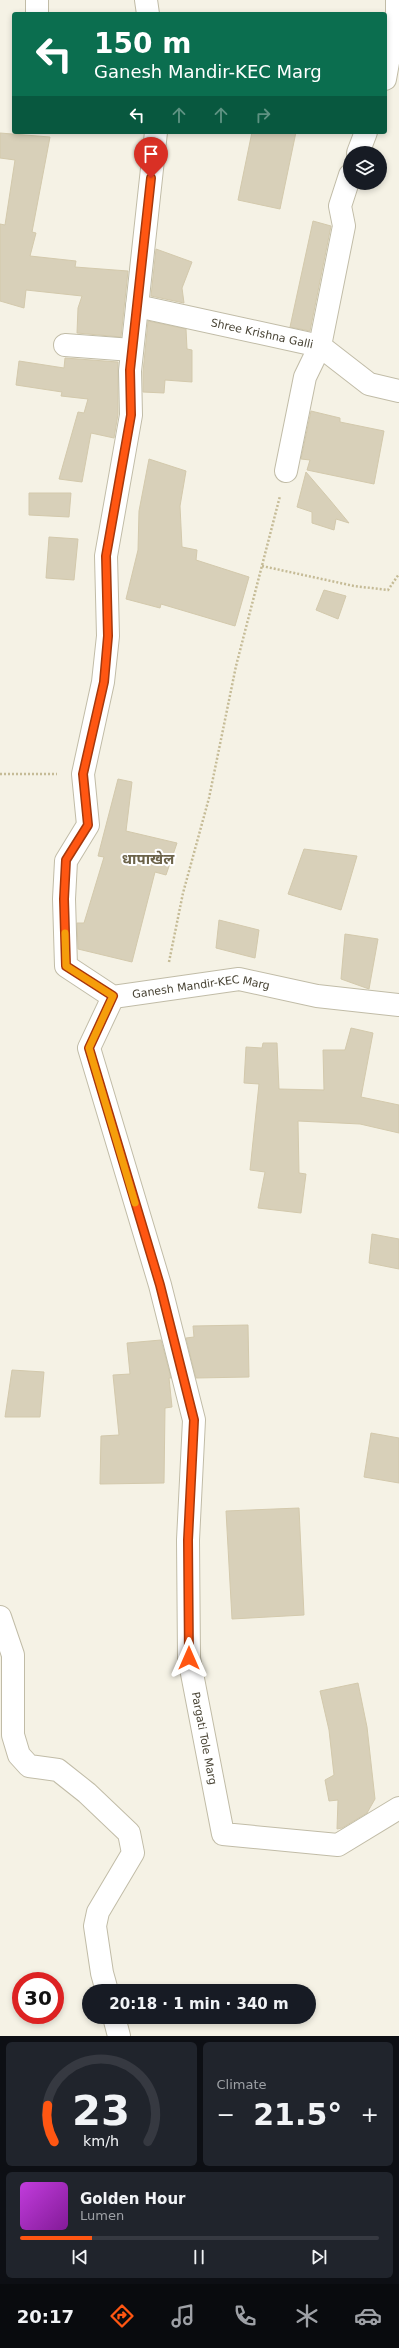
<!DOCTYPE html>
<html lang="en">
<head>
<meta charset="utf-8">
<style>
  body { margin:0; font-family:"DejaVu Sans","Noto Sans Devanagari",sans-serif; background:#20242c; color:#f1f3f6; height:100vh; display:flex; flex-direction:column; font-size:15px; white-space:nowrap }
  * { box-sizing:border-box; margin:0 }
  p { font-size:13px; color:#9ea1a6 }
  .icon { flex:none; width:22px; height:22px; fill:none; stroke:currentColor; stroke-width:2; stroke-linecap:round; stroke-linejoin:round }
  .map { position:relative; height:2036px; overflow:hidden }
  .drawer { display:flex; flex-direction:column; gap:6px; padding:6px; background:#0d0f14; flex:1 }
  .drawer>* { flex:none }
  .hud { position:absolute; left:12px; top:12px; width:375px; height:122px; border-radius:4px; box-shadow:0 2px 6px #0003; background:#0b6e4f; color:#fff; overflow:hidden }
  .tools { position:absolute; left:343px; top:146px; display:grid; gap:8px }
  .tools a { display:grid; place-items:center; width:44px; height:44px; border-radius:50%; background:#171b24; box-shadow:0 2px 6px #0003; font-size:20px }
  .speed { position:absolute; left:12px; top:1972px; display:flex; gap:8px; font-size:20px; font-weight:700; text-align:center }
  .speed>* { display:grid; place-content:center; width:52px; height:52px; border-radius:50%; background:#171b24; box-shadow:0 2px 6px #0003; line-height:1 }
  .speed .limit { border:6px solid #d22; background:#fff; color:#111 }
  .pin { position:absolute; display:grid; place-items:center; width:34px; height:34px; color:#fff; margin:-41px -17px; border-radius:50% 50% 50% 0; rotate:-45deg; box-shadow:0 0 4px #0007 }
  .pin .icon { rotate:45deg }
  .me { position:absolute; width:44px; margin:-22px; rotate:0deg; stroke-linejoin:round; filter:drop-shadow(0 0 3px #0008) }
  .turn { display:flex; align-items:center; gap:14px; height:84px; padding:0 16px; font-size:18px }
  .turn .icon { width:52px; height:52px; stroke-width:2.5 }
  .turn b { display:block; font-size:28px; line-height:34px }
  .lanes { display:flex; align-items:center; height:38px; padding:0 16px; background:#0003; justify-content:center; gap:20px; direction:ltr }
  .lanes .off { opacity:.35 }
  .big { font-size:30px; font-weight:800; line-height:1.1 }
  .drawer .card { flex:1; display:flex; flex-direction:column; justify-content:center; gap:6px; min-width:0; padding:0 14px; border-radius:6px; background:#20242c }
  .drawer .dial { align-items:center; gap:0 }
  .dial svg { height:104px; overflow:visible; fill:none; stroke:#363941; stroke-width:7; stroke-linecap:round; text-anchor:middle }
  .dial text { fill:#f1f3f6; stroke:none }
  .song { display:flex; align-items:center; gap:12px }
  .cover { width:48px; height:48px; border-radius:6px; background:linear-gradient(135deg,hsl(290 70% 55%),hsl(290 70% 35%)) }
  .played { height:4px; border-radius:2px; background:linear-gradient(90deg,#ff5612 20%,#363941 20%) }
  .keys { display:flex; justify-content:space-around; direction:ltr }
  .heat { display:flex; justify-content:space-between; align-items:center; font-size:22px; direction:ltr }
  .drawer .tiles { flex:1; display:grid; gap:6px; grid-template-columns:1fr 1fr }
  .card:last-child { grid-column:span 2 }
  .trip { position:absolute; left:82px; top:1984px; width:234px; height:40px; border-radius:20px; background:#171b24; box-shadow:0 2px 6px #0003; font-weight:800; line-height:40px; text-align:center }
  .tab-bar { display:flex; height:64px; justify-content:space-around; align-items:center; background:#090b0e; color:#9ea1a6 }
  .tab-bar .icon { width:28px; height:28px }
  .tab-bar .on { color:#ff5612 }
  .tab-bar b { font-size:18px; color:#f1f3f6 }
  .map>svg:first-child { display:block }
</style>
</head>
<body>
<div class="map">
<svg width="399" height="2036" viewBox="0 0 399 2036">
  <rect width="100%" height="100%" fill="#f5f2e5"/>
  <!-- building -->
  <g fill="#d8d0b9" stroke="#d3c9ac">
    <path d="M252,132H296L280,209L238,200Z"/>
    <path d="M0,133L50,137L32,232L36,233L30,256L76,261L75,267L128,271L121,337L77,333L78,308L82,296L26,290L24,308L0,301V224L5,225L15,160L0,158Z"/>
    <path d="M313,221L331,226L310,331L290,327Z"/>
    <path d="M156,249L192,262L182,288L184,303L151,296Z"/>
    <path d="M148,321L186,329L187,349L192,350V382L165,380L164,393L143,392V372Z"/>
    <path d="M65,358L118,362V414L114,438L91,433L82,482L59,479L78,412L84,413L88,399L61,396L62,392L16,385L19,361L64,368Z"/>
    <path d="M311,411L340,418V422L384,431L374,484L307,470L310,460L301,459Z"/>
    <path d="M149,459L186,471L180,506L182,547L197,550L196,560L249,577L235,626L161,604L160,608L126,599L138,550L139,511Z"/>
    <path d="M306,472L330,500L349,523L336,519L334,530L312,523V512L297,507Z"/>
    <path d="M29,493H71L69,517L29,515Z"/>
    <path d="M49,537L78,539L74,580L46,578Z"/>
    <path d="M324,590L346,596L338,619L316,610Z"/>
    <path d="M118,779L132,782L126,831L177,843L166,875L155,872L132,962L78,949L77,923H84L104,857L98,856Z"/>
    <path d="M304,849L357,856L341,910L288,894Z"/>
    <path d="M219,920L259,930L255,958L216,948Z"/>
    <path d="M345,934L378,939L369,989L341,979Z"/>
    <path d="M351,1028L373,1033L361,1097L399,1105V1133L360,1124L298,1121L299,1173L306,1174L301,1213L258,1208L265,1172L250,1170L259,1084L244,1083L246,1047L262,1048L263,1043H277L279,1089L324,1090L323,1050H345Z"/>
    <path d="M372,1234L399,1239V1269L369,1263Z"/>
    <path d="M248,1325L249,1377L196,1378L186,1338L194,1337L193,1326Z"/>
    <path d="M161,1340L171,1378H169L172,1407L165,1408L164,1483L100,1484L101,1436L119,1435L113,1375L130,1374L127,1343Z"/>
    <path d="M12,1370L44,1372L40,1417H5Z"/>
    <path d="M371,1433L399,1438V1483L364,1477Z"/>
    <path d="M299,1508L304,1615L232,1619L226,1511Z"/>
    <path d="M358,1683L367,1727L375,1799L367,1813L342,1828L337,1829L338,1800L329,1801L325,1780L334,1775L329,1730L320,1691Z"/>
  </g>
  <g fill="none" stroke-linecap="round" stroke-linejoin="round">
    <!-- minor casing -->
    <g stroke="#c1bca7" stroke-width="24">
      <g id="minor">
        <path d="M37,0V14"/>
        <path d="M146,0L148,14"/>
        <path d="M385,79L397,13V0"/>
        <path id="s1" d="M156,132L130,371L131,415L106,556L108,636L103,682L83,774L88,825L66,861L64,899L66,966L113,997L239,979L317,996L399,1005"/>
        <path d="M358,153L366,132"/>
        <path id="s2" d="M137,306L320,346L369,384L399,391"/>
        <path d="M65,345L132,350"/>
        <path d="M286,471L305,377L320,346L344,226L340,206L350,175"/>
        <path id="s3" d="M113,997L89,1048L160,1285L194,1420L188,1540L189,1658L223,1834L338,1845L399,1808"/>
        <path d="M0,1617L13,1655V1735L19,1755L29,1766L58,1770L87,1793L129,1833L133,1853L98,1912L95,1926L102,1973L107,1991"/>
        <path d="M114,2017L119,2036"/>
      </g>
    </g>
    <!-- path -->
    <g stroke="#c5bb96" stroke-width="2.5" stroke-dasharray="2 2" stroke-linecap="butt">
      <path d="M262,566L354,586L388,590L399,574"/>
      <path d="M0,774H57"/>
      <path d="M169,962L183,893L209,798L236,666L280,496"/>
    </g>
    <!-- minor -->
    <use href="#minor" stroke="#fff" stroke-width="22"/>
  </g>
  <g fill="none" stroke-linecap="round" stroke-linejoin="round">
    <!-- route casing -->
    <g stroke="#a6380c" stroke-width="10">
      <path id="route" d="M151,178L130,370L131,415L106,556L108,636L104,682L83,774L88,825L66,860L64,899L66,966L113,996L89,1048L160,1285L194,1420L188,1540L189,1658"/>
    </g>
    <!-- route -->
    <use href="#route" stroke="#ff5612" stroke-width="7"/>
    <!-- slow -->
    <path stroke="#f59e0b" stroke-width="7" d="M65,933L66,966L113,996L89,1048L135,1203"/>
  </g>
  <g text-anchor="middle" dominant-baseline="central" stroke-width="4" stroke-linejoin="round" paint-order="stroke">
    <!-- street labels -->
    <g font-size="11" fill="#484334" stroke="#fff">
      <text stroke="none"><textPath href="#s2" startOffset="128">Shree Krishna Galli</textPath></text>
      <text stroke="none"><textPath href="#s1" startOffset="992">Ganesh Mandir-KEC Marg</textPath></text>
      <text stroke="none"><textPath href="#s3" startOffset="763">Pargati Tole Marg</textPath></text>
    </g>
    <!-- district labels -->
    <g font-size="15" font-weight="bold" fill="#6c634a" stroke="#fff">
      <text x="148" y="859">धापाखेल</text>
    </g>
  </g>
</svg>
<div class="tools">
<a><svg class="icon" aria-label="layers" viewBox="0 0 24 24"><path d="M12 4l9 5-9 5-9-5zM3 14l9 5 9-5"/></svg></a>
</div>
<div class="speed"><div class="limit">30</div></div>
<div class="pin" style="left:151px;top:178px;background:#d93025"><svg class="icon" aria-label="arrive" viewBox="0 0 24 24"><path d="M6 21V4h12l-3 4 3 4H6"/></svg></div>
<svg class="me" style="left:189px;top:1658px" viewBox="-20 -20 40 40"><path d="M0-17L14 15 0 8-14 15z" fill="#ff5612" stroke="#fff" stroke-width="4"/></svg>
<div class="trip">20:18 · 1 min · 340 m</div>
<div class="hud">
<div class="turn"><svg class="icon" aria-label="left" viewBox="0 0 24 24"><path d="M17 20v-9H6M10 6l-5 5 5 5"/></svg><div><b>150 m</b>Ganesh Mandir-KEC Marg</div></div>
<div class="lanes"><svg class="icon" aria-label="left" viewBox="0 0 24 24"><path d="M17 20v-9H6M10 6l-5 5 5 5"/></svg><svg class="icon off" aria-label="ahead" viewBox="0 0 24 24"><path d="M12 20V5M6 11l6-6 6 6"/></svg><svg class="icon off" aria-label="ahead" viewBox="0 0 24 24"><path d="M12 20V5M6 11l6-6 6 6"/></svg><svg class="icon off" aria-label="right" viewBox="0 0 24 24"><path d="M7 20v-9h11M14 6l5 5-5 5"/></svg></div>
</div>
</div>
<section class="drawer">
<div class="tiles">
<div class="card dial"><svg viewBox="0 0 100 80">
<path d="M14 69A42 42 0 1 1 86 69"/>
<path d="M14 69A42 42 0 0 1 9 41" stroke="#ff5612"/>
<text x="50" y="56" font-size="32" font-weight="700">23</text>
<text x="50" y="72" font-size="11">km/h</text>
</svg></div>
<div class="card"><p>Climate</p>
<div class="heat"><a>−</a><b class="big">21.5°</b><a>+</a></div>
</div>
<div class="card">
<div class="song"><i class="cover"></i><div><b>Golden Hour</b><p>Lumen</p></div></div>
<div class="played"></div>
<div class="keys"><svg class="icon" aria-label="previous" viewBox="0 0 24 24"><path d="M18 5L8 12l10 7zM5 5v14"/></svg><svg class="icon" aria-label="pause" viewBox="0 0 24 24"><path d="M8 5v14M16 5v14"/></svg><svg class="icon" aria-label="next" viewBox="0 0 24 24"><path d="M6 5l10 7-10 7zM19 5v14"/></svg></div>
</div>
</div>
</section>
<nav class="tab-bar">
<b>20:17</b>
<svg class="icon on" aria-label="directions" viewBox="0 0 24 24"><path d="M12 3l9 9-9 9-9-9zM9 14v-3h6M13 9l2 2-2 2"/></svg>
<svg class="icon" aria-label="music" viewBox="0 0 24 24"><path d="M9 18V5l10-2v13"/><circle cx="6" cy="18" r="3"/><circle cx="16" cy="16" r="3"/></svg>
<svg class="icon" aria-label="phone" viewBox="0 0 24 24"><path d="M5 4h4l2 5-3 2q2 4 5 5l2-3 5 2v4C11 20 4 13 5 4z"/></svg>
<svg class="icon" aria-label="climate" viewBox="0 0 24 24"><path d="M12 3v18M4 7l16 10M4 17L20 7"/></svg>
<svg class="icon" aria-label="car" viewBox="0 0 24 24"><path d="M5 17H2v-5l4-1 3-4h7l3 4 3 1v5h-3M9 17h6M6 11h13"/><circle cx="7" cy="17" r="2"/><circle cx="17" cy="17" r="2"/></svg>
</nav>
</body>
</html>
